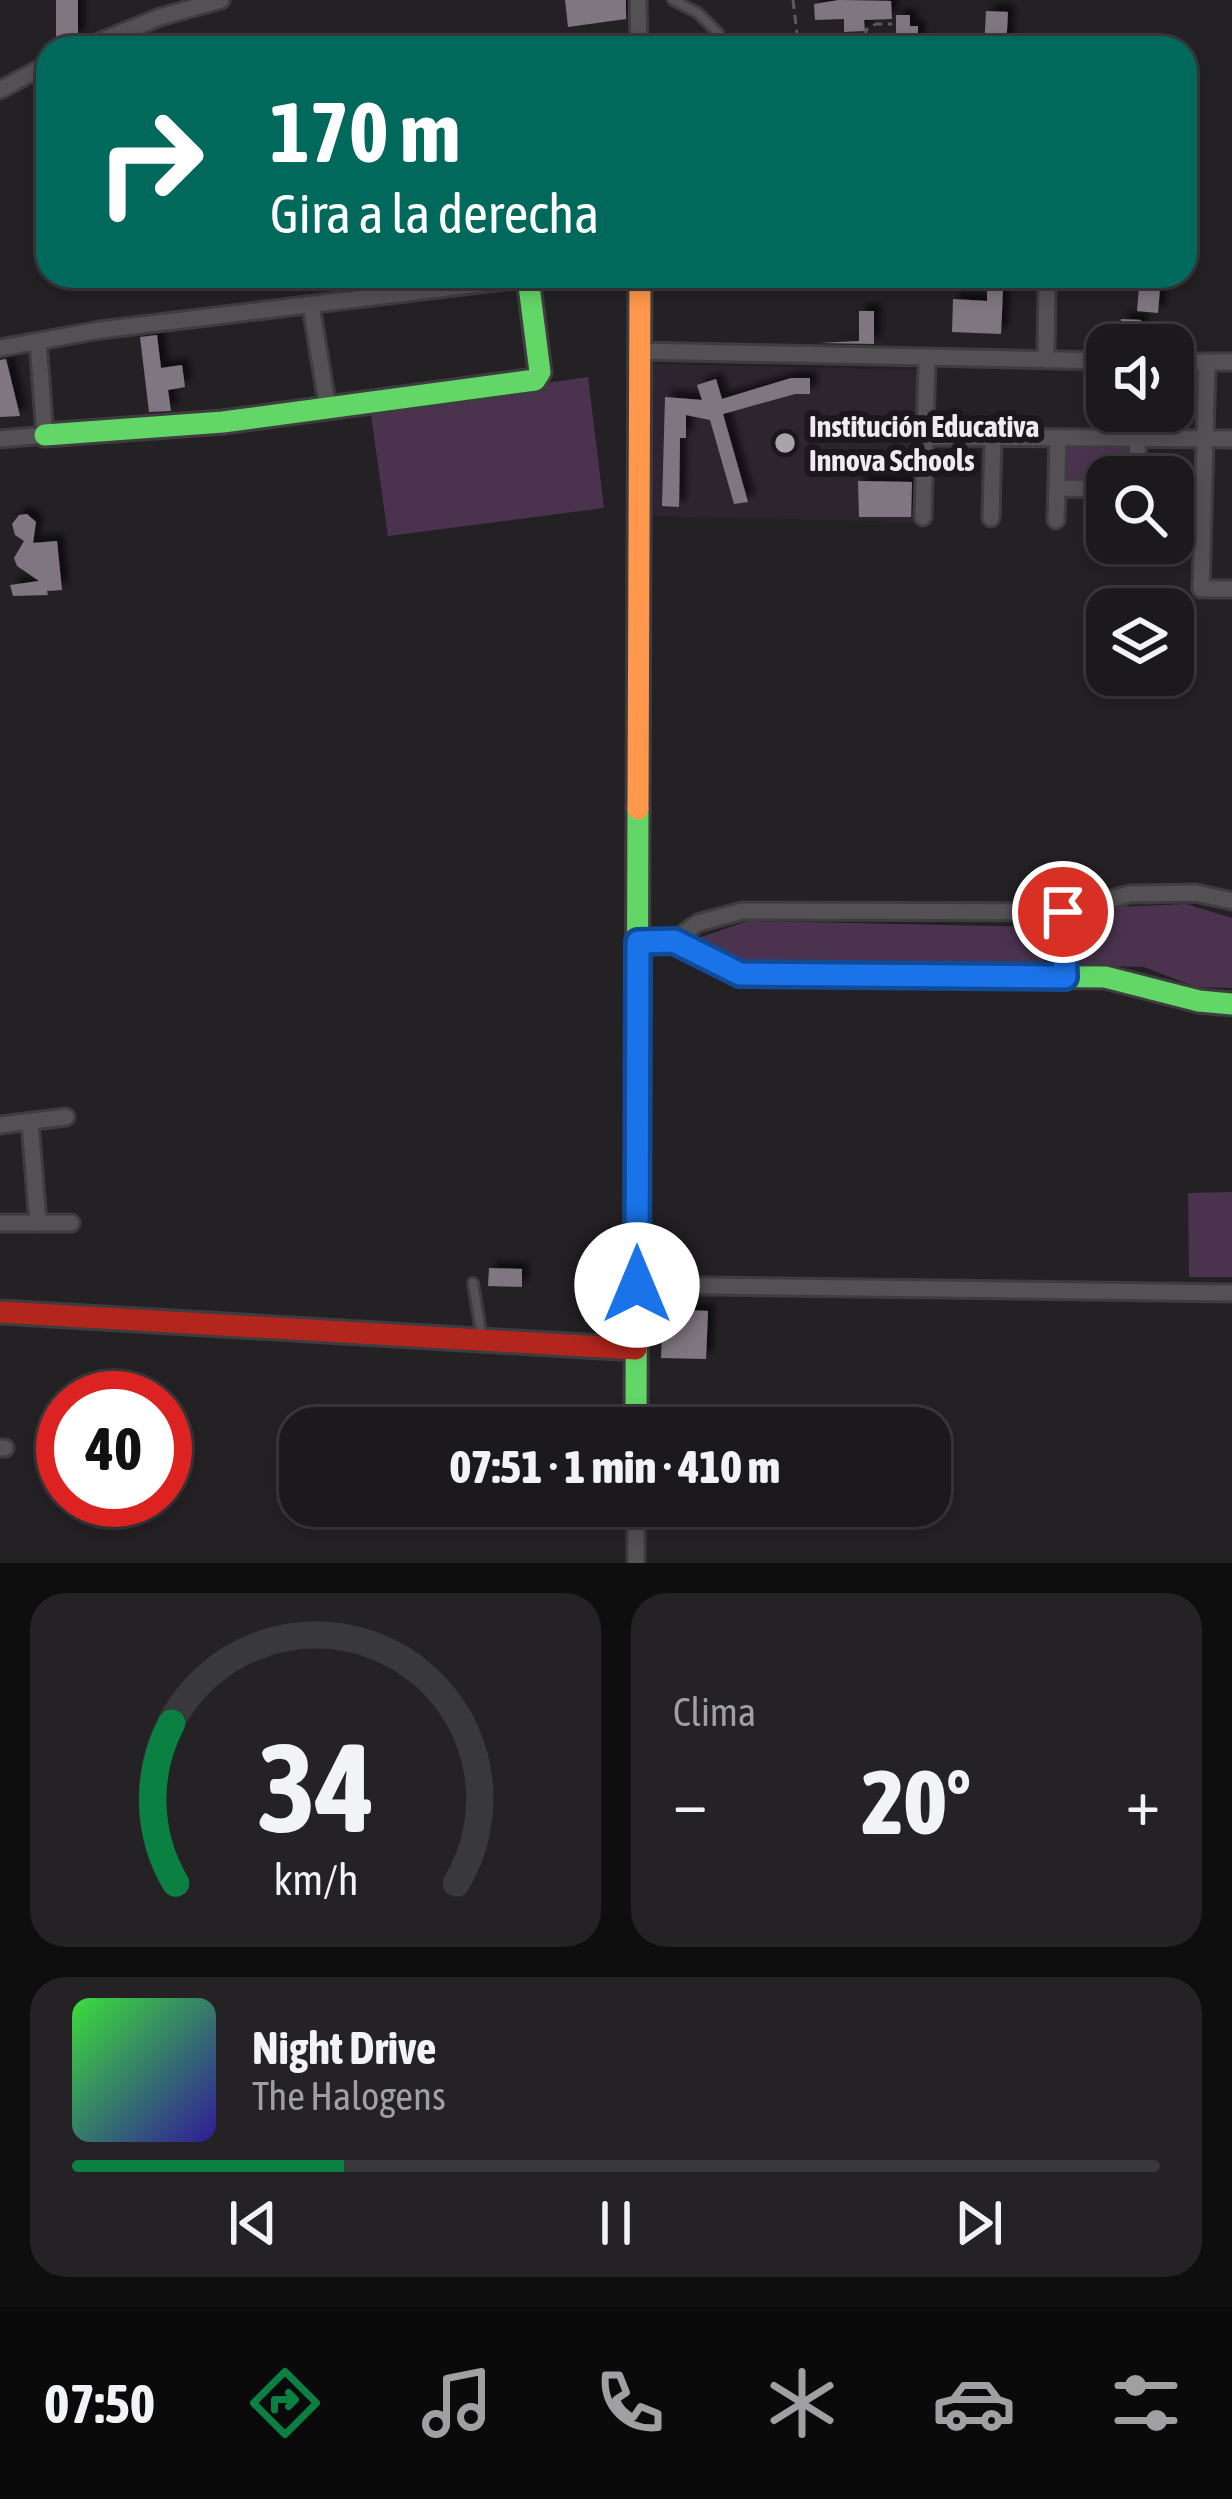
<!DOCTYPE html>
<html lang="es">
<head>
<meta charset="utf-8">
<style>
  body { margin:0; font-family:"Asap Condensed",sans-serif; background:#242225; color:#f1f3f6; height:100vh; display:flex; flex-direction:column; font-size:45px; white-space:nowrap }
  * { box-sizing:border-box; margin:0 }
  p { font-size:39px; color:#a0a0a3 }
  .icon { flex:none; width:66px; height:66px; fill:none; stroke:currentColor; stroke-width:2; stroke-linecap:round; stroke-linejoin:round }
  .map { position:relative; height:1563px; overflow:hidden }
  .details { display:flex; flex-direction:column; gap:30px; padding:30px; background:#0f0e0f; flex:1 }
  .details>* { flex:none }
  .guide { position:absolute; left:36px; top:36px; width:1161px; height:252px; border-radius:36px; box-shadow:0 6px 18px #0003,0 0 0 3px #39383b; background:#00695c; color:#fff; overflow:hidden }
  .tools { position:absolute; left:1086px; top:324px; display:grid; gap:24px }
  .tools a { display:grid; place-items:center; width:108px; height:108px; border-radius:24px; background:#1b191c; box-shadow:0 6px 18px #0003,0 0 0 3px #39383b; font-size:60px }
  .speed { position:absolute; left:36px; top:1371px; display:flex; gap:24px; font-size:60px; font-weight:700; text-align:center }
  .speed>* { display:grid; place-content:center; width:156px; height:156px; border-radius:50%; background:#1b191c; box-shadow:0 6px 18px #0003,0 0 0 3px #39383b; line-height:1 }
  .speed .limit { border:18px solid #d22; background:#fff; color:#111 }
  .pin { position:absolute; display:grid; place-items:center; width:102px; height:102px; color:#fff; margin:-51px; border:6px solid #fff; border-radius:50%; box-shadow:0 3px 12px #0007 }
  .me { position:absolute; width:132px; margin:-66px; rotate:0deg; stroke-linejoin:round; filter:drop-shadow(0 0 9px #0008) }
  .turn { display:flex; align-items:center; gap:42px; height:252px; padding:0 36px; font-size:54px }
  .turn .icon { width:156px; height:156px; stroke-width:2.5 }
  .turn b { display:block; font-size:84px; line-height:102px }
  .big { font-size:90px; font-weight:800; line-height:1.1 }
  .details .widget { flex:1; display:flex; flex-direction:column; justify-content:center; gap:18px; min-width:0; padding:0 42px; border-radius:36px; background:#242225 }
  .details .dial { align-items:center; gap:0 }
  .dial svg { height:312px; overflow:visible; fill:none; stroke:#39383b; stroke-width:7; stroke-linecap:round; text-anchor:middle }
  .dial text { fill:#f1f3f6; stroke:none }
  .song { display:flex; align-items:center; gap:36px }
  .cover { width:144px; height:144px; border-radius:18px; background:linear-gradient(135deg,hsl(120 70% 55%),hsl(250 70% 35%)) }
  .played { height:12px; border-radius:6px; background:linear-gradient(90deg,#0b8043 25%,#39383b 25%) }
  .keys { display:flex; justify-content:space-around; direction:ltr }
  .heat { display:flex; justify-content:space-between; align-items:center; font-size:66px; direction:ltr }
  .details .tiles { flex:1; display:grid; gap:30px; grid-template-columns:1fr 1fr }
  .widget:last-child { grid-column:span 2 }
  .trip { position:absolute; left:279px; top:1407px; width:672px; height:120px; border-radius:36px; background:#1b191c; box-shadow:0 6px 18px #0003,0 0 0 3px #39383b; font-weight:800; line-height:120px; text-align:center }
  .dock { display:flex; height:192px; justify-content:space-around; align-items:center; background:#0b0a0b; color:#a0a0a3 }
  .dock .icon { width:84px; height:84px }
  .dock .selected { color:#0b8043 }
  .dock b { font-size:54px; color:#f1f3f6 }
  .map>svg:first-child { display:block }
</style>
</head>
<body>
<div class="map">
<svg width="1232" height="1563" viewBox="0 0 1232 1563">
  <defs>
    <filter id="shadow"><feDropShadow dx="7" dy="-7" stdDeviation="3" flood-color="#0009"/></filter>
  </defs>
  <rect width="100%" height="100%" fill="#242125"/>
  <!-- built -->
  <path fill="#2d242f" d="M651,364L920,370L916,522L651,516Z"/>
  <!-- green -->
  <g fill="#4b3350">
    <path d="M588,377L604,508L388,536L370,408Z"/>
    <path d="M1061,444H1134L1132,477H1107V484H1060Z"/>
    <path d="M1186,904L1232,918V988L1196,987L1144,967L1079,965L1078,924L1117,907Z"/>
    <path d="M748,921L1046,927L1045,965L746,962L700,944L701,937Z"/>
    <path d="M1232,1192V1277H1189L1188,1193Z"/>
  </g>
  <!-- building -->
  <g fill="#7f7681" filter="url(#shadow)">
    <rect x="56" y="0" width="22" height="38"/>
    <path d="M565,0H626V19L568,27Z"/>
    <path d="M839,0L891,1L892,19L864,20L865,31L844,32V19L815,20L814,4Z"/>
    <path d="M986,11L1008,12L1006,48H984Z"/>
    <path d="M896,15H910V26H918V48H896Z"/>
    <path d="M1140,276H1161L1158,313L1137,311Z"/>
    <path d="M987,288L1003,289L1001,334L952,332L953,299L987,301Z"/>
    <path d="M859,311H874V344L818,343L859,341Z"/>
    <path d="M1121,319L1141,320L1140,345H1119Z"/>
    <path d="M157,335L161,368L182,365L185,387L168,390L171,411L149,412L140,337Z"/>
    <path d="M6,359L20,416L0,417V360Z"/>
    <path d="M791,378H810V394H795L723,414L748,502L734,504L710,420L686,415V438H680L679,507L662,506L665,397L702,400L697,385L716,379L722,399Z"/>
    <path d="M858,481L912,482L911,517H859Z"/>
    <path d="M27,514L36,522L33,543L57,541L62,590L47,591L48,595L13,596L10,585L39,581L17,566L14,558L24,541L15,535L12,524L19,515Z"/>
    <path d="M489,1268L522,1269V1287L488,1286Z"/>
    <path d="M584,1273H609V1300L599,1301V1322H585Z"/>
    <path d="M663,1309L708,1311L706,1359L661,1358Z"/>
  </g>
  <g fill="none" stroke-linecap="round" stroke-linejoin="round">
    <!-- lane casing -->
    <g stroke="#3e3c3f" stroke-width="14">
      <g id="lane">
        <path d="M673,0L698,13L719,34"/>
        <path d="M473,1283L482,1338"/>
      </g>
    </g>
    <!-- street casing -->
    <g stroke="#3e3c3f" stroke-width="21">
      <g id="street">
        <path d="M638,0L639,48"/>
        <path d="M84,48L160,17L221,0"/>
        <path d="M0,90L48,64"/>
        <path d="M311,306L328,409"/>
        <path d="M0,348L100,330L547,276"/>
        <path d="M640,351L1107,361"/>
        <path d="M1046,360L1047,276"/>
        <path d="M1173,362H1232"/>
        <path d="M1207,362L1201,589H1232"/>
        <path d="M925,437L1232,439"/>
        <path d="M0,439L45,435L38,342"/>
        <path d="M1136,477L1138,438"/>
        <path d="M1057,488L1107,489"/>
        <path d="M923,517L927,359"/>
        <path d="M991,518L993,437"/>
        <path d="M1056,520L1058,438"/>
        <path d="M1063,912L1065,977"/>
        <path d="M673,941L698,923L742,911L1063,912L1130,894L1196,893L1232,901"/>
        <path d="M30,1122L38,1223"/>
        <path d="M0,1125L66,1117"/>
        <path d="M0,1223H71"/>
        <path d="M637,1285L1232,1293"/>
        <path d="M0,1448H5"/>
        <path d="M636,1506V1563"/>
      </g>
    </g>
    <!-- fast casing -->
    <g stroke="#3e3c3f" stroke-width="27">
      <g id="fast">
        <path d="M45,435L223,422L535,380L540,372L528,278"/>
        <path d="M638,942L673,941L740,974L1105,977L1199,1001L1232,1004"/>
        <path d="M636,1428L638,809"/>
      </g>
    </g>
    <!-- slow casing -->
    <g stroke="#3e3c3f" stroke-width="27">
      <path id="slow" d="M638,809L640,276"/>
    </g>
    <!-- jam casing -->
    <g stroke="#3e3c3f" stroke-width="27">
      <path id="jam" d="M0,1312L636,1349"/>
    </g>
    <!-- path -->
    <g stroke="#5c5a5c" stroke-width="3" stroke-dasharray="9 6" stroke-linecap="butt">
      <path d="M793,0L797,34"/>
      <path d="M873,48L865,40L866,30L876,24H892"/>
    </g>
    <!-- lane -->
    <use href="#lane" stroke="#545155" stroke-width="8"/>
    <!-- street -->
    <use href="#street" stroke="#545155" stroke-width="15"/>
    <!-- fast -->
    <use href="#fast" stroke="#63d668" stroke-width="21"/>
    <!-- slow -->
    <use href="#slow" stroke="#ff974d" stroke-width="21"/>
    <!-- jam -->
    <use href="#jam" stroke="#b3261e" stroke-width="21"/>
  </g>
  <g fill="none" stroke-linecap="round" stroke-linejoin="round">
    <!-- route casing -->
    <g stroke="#114b97" stroke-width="30">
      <path id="route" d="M637,1285L638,942L674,941L740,974L1065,977L1063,912"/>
    </g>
    <!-- route -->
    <use href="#route" stroke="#1a73e8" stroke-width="21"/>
  </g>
  <!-- markers -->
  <circle fill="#a8a4a9" stroke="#1c161d" stroke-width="4.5" cx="785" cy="443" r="12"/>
  <g text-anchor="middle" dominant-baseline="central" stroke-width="12" stroke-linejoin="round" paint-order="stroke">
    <!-- poi labels -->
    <g font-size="30" font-weight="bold" fill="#efebf0" stroke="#1c161d" text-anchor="start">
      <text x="809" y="426">Institución Educativa<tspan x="809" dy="34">Innova Schools</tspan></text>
    </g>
  </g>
</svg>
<div class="tools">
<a><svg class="icon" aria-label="sound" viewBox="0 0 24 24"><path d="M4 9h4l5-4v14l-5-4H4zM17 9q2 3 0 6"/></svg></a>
<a><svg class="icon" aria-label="search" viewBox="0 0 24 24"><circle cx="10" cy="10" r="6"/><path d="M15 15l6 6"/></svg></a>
<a><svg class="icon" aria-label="layers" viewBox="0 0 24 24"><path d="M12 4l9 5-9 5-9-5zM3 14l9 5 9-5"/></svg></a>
</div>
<div class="speed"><div class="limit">40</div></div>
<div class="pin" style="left:1063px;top:912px;background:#d93025"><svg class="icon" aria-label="arrive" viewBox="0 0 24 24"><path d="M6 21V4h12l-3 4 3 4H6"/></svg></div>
<svg class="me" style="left:637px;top:1285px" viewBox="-20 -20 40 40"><circle r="19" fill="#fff"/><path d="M0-13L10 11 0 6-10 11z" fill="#1a73e8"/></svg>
<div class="trip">07:51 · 1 min · 410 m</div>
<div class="guide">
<div class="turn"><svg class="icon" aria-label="right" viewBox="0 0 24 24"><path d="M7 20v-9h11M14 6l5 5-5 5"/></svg><div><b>170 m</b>Gira a la derecha</div></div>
</div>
</div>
<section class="details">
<div class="tiles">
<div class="widget dial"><svg viewBox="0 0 100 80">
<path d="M14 69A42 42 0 1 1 86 69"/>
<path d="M14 69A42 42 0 0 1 13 28" stroke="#0b8043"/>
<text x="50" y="56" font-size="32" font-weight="700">34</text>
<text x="50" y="72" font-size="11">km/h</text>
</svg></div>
<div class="widget"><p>Clima</p>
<div class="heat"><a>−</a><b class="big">20°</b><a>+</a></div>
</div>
<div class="widget">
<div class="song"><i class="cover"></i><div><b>Night Drive</b><p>The Halogens</p></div></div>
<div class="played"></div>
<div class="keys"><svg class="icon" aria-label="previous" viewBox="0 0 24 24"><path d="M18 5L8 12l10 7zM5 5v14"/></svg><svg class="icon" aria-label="pause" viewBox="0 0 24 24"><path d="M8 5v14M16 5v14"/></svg><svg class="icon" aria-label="next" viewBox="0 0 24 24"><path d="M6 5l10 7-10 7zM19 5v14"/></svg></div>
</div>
</div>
</section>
<nav class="dock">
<b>07:50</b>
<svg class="icon selected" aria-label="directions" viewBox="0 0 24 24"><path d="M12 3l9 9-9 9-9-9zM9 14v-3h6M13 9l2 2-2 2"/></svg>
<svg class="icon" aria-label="music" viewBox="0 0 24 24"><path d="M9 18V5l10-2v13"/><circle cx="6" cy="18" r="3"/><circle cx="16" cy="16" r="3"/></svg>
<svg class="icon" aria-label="phone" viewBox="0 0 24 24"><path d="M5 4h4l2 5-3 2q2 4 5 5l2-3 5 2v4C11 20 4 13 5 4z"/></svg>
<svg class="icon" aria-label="climate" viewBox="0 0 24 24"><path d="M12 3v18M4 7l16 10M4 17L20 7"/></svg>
<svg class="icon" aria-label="car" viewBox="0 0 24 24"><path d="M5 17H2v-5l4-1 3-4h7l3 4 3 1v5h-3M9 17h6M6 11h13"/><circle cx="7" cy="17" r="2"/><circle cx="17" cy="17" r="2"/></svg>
<svg class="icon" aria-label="filters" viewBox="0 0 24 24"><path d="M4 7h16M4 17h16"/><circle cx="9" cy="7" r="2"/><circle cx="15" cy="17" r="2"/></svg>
</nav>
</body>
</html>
